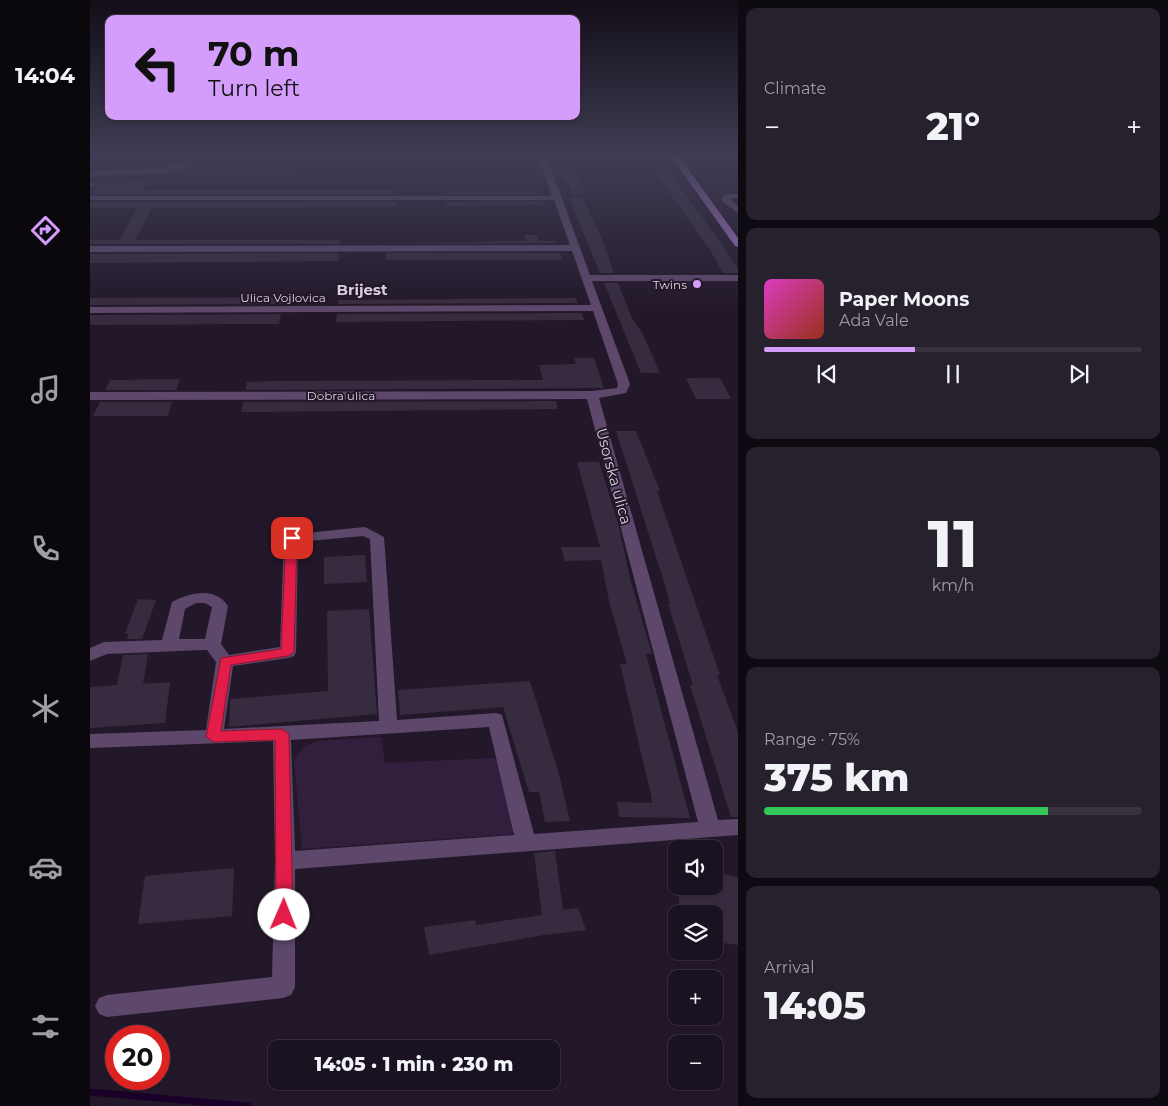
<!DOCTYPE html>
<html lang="en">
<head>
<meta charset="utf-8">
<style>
  body { margin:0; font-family:Montserrat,sans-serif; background:#27202d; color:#f1f3f6; height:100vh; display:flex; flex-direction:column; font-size:19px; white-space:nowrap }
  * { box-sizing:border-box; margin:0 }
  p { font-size:16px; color:#9f9ea5 }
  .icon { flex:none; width:28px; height:28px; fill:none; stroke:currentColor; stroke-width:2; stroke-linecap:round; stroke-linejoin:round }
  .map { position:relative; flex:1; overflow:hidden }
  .details { display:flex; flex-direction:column; gap:8px; padding:8px; background:#0e0a12; width:430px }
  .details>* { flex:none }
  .top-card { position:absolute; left:15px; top:15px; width:475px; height:105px; border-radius:10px; box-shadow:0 1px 4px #0004,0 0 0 1px #38323e; background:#d49cfb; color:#111; overflow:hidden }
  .tools { position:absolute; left:578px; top:840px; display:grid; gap:10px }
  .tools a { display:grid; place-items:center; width:55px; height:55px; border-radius:10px; background:#1a1220; box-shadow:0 1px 4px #0004,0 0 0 1px #38323e; font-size:25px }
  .speed { position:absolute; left:15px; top:1025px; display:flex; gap:10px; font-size:25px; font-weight:700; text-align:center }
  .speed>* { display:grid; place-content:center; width:65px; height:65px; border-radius:50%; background:#1a1220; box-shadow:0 1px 4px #0004,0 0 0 1px #38323e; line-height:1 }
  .speed .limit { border:8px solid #d22; background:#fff; color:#111 }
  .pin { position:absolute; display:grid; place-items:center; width:42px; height:42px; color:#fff; margin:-21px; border-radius:10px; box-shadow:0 2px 8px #0006 }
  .me { position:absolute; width:55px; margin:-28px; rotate:1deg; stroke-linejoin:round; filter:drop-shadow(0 0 4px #0008) }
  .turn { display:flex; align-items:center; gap:18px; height:105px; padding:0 20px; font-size:22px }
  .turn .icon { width:65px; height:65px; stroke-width:2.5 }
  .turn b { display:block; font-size:35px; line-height:42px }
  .big { font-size:38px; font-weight:800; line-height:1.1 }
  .details .card { flex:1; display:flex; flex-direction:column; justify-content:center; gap:8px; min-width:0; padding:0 18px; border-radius:10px; background:#27202d }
  .details .dial { align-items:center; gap:0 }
  .dial b { font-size:65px; line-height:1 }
  .song { display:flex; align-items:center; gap:15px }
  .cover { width:60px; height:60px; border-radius:8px; background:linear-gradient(135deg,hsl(310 70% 55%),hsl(10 70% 35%)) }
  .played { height:5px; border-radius:2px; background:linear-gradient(90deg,#d49cfb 40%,#38323e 40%) }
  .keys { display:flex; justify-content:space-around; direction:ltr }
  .heat { display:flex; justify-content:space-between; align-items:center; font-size:28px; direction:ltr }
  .charge { height:8px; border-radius:4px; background:linear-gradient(90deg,#34c759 75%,#38323e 0) }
  .trip { position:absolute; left:178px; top:1040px; width:292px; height:50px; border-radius:10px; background:#1a1220; box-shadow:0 1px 4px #0004,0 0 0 1px #38323e; font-weight:800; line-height:50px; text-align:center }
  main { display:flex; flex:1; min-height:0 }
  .menu { display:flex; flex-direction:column; width:90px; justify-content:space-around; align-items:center; background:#0a070d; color:#9f9ea5 }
  .menu .icon { width:35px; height:35px }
  .menu .selected { color:#d49cfb }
  .menu b { font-size:22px; color:#f1f3f6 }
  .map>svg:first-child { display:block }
</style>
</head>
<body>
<main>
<nav class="menu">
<b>14:04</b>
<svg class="icon selected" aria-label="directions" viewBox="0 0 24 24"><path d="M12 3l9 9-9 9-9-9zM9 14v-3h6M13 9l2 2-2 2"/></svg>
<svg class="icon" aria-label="music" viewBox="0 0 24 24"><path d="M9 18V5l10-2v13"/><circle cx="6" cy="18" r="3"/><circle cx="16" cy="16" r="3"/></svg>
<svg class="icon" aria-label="phone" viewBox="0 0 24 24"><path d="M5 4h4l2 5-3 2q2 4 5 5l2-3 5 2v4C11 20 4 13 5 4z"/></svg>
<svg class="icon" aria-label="climate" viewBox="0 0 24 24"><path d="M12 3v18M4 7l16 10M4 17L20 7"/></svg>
<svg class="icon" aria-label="car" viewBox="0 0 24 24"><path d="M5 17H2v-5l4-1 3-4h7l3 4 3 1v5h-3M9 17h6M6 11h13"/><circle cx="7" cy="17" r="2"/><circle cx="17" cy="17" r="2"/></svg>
<svg class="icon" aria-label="filters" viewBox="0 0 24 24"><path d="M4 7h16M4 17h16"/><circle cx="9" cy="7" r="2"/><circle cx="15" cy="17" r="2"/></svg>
</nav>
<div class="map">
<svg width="648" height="1106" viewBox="0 0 648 1106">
  <rect width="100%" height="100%" fill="#23182a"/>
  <!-- green -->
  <g fill="#321f3e">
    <path d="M91,155H210L205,170H75Z"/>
    <path d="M291,737L295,763L404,758L410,762L424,826L422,834L212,849L204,760L214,747L227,741Z"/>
  </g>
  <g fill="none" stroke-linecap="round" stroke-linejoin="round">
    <!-- stream -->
    <path stroke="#1a0028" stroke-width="7" d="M0,1092L158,1106"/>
  </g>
  <!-- building -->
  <g fill="#372c3f">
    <path d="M473,172H486L496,193L482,194Z"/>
    <path d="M565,172H579L633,246L648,269V273H633L620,250Z"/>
    <path d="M58,181L53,190H305V194H0L9,182Z"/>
    <path d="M354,191H449L450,194H355Z"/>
    <path d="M479,198H493L512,239L524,273H510Z"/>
    <path d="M0,202H306V207L62,208L45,240H250V244H0V240H30L47,208H0Z"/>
    <path d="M356,202H453L454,205L357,206Z"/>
    <path d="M434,235H447L449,241H465L466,243L296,244L436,241Z"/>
    <path d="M249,253V261L0,263V254Z"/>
    <path d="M296,253H470L472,260H296Z"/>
    <path d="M514,283H528L541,316L548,328H550L570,373H551Z"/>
    <path d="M194,297L193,304L0,305V298Z"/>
    <path d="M486,298L488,303L248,304V300Z"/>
    <path d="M492,313L494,320L246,322L247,314Z"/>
    <path d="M191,314L189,324L0,325V315Z"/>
    <path d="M484,358H504L514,388L156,390L157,382L187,381L453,380L449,365L486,364Z"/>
    <path d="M596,378H630L641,399H606Z"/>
    <path d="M90,379L86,390H15L20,380Z"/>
    <path d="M466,401L468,409L151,412L153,402Z"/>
    <path d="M10,402H82L78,416H3Z"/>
    <path d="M526,431H546L570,491H567L630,675H627L648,732V817H641L600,685H603L578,604H580L574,582Z"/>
    <path d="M487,462H509L528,523L540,578L562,654H556L600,818L529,817L527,802L562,803L561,795L530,664H537L519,601L511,560L475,561L471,547H510Z"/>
    <path d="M275,555L277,582L234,584V557Z"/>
    <path d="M48,599L66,600L52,639H37L38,634H35Z"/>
    <path d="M279,609L287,714L139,727L140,699L238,691L237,611Z"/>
    <path d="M58,654L53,684L80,682L75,723L0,728V687L27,685L33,655Z"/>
    <path d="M440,681L469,774L480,821L455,822L449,792H439L413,707L310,715L308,690Z"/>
    <path d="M465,851L473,910L488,908L496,930L454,935L339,955L334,927L385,920L386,925L452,915L444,853Z"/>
    <path d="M144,868L142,916L48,924L55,876Z"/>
    <path d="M630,874L648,877V945L633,943L629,912L589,905V886H624V881L630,882Z"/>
  </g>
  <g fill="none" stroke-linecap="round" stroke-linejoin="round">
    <!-- minor -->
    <g fill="#5d486c" fill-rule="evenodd">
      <path d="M448,155H456L500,275H648V281H502L540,384L536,393L509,398L628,820L648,819V835L205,869V987L201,995L193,998L17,1017L9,1014L5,1006L9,998L17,995L182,977L185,861L183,741L0,748V734L116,730L126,662L117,650H112L17,654L0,661V648L14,642L72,640L82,602C99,593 125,586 138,606L131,644L139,655L190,647L194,538L196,535L275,527L294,537L307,720L406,713L412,715L444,834L608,822L497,399L0,400V392L502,391L527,388L528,384L503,311L0,313V307L501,305L482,251L0,252V246L480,245L464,200H0V196H462ZM273,536L280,539L289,721L134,729L143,666L198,658L204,656L206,652L208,542ZM115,603L122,607L115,639H89L95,609L106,603ZM399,727L424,835L205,851L201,740Z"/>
      <path d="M97,162H100V166L78,173L0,176V172C35,168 63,173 97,162Z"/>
      <path d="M0,183H5L6,185L0,187Z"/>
      <path d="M635,194H648V198L640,199L648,206V213L632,201L631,199Z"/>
    </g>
    <!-- major -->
    <path fill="#9e70bc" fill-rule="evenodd" d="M580,155H588L648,238V247L645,246Z"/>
  </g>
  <!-- sky -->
  <linearGradient id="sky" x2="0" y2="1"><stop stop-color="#130d17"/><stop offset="0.5" stop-color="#3f3d55"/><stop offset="1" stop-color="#3f3d55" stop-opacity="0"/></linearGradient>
  <rect width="648" height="310" fill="url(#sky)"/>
  <!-- route -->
  <path fill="#e11d48" stroke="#92132f" d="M202,534L207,538L204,652L198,656L141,665L131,731L192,729L199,734L203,915L200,921L194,923L188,921L186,915L185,740L124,742L116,737L131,658L191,649L196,538Z"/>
  <!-- markers -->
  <circle fill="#d49cfb" stroke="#23182a" stroke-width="2" cx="607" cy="284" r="5"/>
  <g text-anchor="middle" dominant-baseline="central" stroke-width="4" stroke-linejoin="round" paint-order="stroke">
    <!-- far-poi labels -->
    <g font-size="12" fill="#d8d1dd" stroke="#23182a" text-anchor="end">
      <text x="597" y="284">Twins</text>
    </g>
    <!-- far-street labels -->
    <g font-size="12" fill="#d8d1dd" stroke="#23182a">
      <text x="193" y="297">Ulica Vojlovica</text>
      <text x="251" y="395">Dobra ulica</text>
    </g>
    <!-- far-quarter labels -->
    <g font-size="15" font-weight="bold" fill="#d8d1dd" stroke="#23182a">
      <text x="272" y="289">Brijest</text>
    </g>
    <!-- street labels -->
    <g font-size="15" fill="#d8d1dd" stroke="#23182a">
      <text transform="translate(524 476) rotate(75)">Usorska ulica</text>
    </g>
  </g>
</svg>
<div class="tools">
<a><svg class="icon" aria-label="sound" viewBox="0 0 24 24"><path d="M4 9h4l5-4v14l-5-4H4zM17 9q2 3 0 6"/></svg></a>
<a><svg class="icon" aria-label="layers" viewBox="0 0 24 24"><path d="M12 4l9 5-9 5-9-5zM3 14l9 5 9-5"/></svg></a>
<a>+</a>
<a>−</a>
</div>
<div class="speed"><div class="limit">20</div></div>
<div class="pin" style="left:202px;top:538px;background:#d93025"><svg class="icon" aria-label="arrive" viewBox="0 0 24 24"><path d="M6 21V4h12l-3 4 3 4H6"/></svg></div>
<svg class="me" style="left:194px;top:915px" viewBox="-20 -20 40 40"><circle r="19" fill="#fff"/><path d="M0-13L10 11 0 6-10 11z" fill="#e11d48"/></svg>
<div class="trip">14:05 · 1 min · 230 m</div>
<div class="top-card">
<div class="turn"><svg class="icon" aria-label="left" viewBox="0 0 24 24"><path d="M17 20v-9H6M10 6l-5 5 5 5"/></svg><div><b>70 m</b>Turn left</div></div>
</div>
</div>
<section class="details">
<div class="card"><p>Climate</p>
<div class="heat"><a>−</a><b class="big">21°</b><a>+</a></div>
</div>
<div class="card">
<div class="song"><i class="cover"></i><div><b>Paper Moons</b><p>Ada Vale</p></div></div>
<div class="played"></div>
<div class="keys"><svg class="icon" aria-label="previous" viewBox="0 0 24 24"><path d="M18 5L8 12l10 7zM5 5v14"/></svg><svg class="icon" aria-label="pause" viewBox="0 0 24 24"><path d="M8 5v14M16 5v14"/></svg><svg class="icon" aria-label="next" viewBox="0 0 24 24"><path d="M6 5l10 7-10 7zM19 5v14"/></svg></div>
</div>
<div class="card dial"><b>11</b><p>km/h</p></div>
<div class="card"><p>Range · 75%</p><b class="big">375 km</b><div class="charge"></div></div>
<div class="card"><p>Arrival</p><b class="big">14:05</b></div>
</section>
</main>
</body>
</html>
